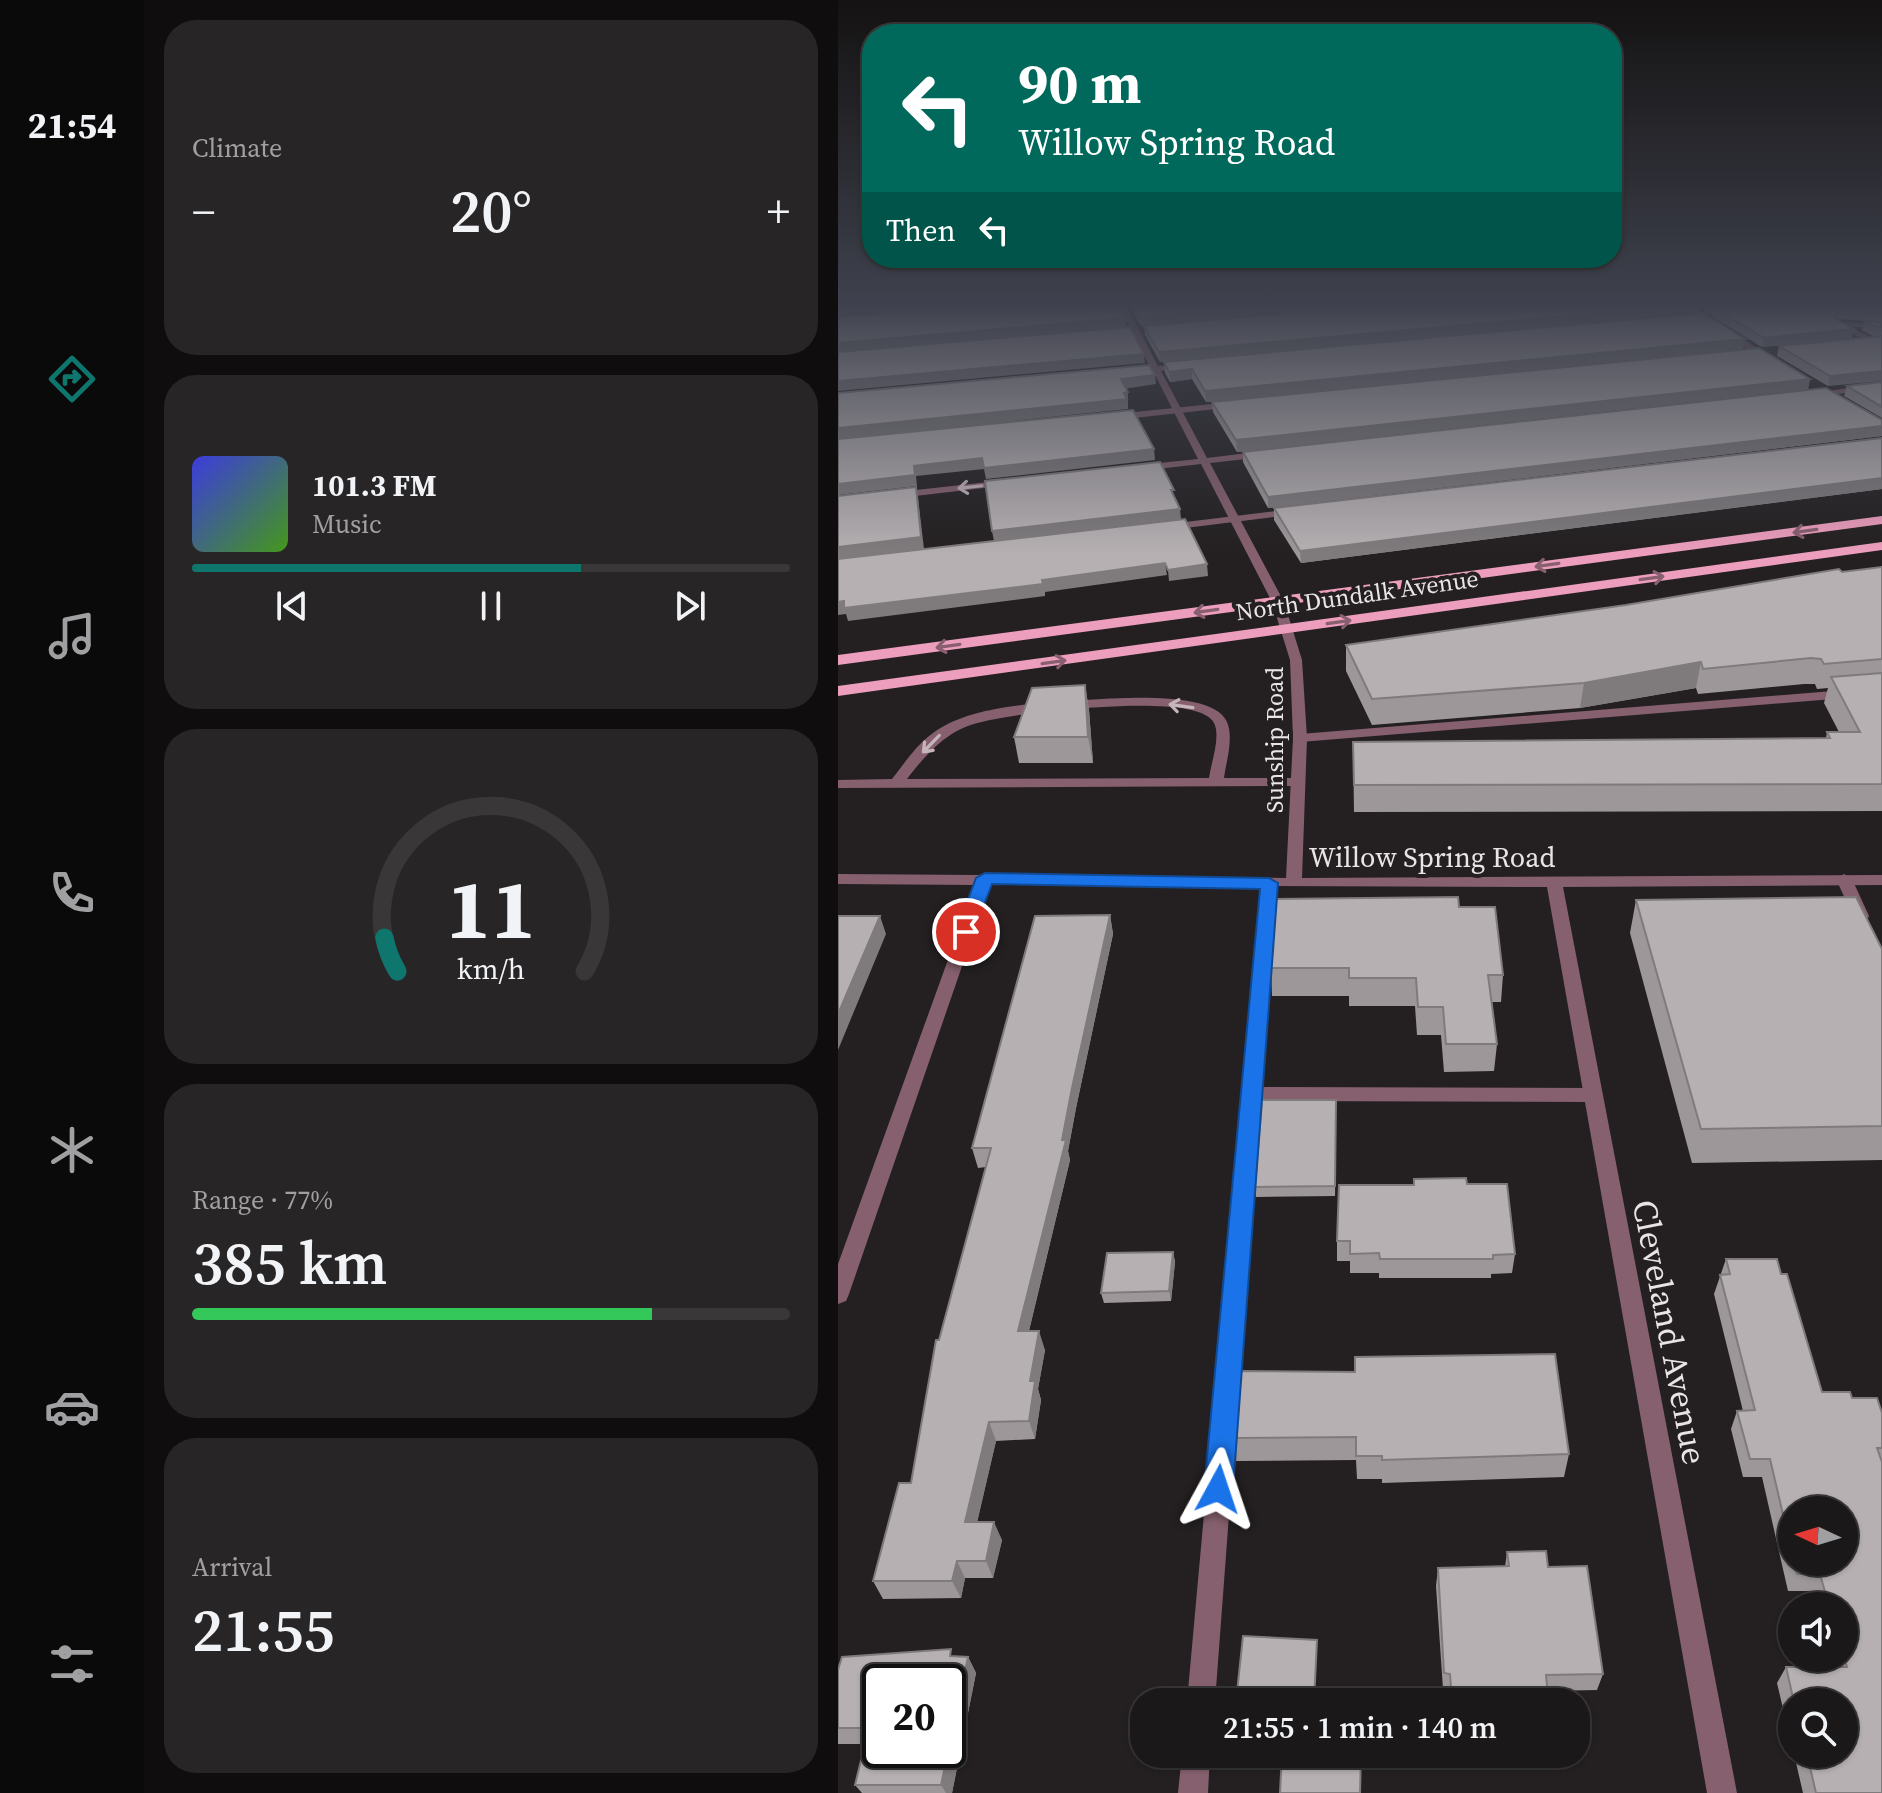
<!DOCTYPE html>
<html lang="en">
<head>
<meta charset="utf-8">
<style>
  body { margin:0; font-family:"Source Serif 4",serif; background:#282526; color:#f1f3f6; height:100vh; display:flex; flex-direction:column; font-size:30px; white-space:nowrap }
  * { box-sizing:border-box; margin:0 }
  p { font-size:26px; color:#a0a0a2 }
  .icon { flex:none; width:44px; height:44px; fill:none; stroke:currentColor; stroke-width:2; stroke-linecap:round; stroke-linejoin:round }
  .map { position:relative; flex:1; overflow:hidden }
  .panel { display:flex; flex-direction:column; gap:20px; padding:20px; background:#0f0d0e; width:694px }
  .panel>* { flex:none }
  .top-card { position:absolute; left:24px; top:24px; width:760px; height:244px; border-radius:32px; box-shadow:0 2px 6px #0004,0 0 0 2px #393738; background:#00695c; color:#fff; overflow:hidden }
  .needle { width:52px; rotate:274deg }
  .tools { position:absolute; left:940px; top:1496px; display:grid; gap:16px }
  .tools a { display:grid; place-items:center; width:80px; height:80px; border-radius:50%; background:#1b1819; box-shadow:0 2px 6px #0004,0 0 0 2px #393738; font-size:40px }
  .speed { position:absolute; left:24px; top:1664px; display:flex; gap:16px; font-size:40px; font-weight:700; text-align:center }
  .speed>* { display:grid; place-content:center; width:104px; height:104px; border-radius:50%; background:#1b1819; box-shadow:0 2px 6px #0004,0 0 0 2px #393738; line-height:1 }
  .speed .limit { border:4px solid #111; border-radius:12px; background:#fff; color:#111 }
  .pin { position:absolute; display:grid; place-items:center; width:68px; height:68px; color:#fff; margin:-34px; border:4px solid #fff; border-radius:50%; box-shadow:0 2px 8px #0007 }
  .me { position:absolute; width:88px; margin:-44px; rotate:5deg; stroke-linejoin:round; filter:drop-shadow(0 0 6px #0008) }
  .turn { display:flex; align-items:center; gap:28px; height:168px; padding:0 24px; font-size:36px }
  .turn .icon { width:104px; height:104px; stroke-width:2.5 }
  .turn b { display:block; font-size:56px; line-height:68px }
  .then { display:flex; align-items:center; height:76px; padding:0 24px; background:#0003; gap:16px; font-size:30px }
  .big { font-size:60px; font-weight:600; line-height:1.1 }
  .panel .card { flex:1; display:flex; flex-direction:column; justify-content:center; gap:12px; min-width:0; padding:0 28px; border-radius:32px; background:#282526 }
  .panel .dial { align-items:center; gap:0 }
  .dial svg { height:208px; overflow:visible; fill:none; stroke:#393738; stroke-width:7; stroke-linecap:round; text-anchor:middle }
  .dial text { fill:#f1f3f6; stroke:none }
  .song { display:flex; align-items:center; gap:24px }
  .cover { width:96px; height:96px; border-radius:12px; background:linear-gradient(135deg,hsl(240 70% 55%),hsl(100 70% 35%)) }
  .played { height:8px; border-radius:4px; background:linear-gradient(90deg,#0f766e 65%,#393738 65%) }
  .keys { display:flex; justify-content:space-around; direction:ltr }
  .heat { display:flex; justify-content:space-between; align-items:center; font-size:44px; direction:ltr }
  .charge { height:12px; border-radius:6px; background:linear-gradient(90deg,#34c759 77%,#393738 0) }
  .trip { position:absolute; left:292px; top:1688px; width:460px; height:80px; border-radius:32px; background:#1b1819; box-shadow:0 2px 6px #0004,0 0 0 2px #393738; font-weight:600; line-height:80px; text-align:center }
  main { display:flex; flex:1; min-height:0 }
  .tabs { display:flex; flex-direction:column; width:144px; justify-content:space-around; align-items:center; background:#0b0a0a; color:#a0a0a2 }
  .tabs .icon { width:56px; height:56px }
  .tabs .selected { color:#0f766e }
  .tabs b { font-size:36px; color:#f1f3f6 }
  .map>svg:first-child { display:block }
</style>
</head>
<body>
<main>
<nav class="tabs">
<b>21:54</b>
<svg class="icon selected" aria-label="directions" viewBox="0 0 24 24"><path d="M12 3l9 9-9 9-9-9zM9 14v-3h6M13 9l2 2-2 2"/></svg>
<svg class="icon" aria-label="music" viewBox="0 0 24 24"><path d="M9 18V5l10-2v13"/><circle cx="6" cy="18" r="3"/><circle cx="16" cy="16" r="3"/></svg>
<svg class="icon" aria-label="phone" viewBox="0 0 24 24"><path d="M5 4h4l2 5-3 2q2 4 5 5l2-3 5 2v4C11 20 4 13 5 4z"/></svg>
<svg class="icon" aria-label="climate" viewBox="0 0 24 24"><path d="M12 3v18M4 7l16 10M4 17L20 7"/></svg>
<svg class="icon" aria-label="car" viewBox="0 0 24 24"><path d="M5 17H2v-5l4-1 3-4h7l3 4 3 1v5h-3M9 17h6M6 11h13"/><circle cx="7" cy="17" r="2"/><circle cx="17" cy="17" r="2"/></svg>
<svg class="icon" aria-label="filters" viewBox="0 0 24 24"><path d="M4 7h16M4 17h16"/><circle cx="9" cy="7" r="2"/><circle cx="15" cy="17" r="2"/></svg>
</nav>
<section class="panel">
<div class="card"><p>Climate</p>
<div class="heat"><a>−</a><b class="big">20°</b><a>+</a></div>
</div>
<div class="card">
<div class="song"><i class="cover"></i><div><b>101.3 FM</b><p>Music</p></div></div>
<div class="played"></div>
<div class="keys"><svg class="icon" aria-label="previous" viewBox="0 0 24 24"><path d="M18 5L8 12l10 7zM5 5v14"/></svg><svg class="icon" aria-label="pause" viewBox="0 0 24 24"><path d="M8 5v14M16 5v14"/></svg><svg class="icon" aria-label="next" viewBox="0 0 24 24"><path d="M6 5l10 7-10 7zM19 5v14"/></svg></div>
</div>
<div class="card dial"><svg viewBox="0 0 100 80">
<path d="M14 69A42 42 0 1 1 86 69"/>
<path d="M14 69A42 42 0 0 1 9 56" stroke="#0f766e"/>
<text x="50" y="56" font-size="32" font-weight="700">11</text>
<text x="50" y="72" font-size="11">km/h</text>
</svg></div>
<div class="card"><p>Range · 77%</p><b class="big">385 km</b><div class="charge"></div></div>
<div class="card"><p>Arrival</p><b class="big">21:55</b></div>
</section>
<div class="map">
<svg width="1044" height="1793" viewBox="0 0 1044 1793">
  <rect width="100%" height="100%" fill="#242021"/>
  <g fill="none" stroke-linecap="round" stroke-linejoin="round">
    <!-- lane -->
    <g fill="#86606e" fill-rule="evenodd">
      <path d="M1000,322L1044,324V328L1011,327L1037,339L1034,343L997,326Z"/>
      <path d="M394,402L397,403V407L277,420L273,417L277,414Z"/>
      <path d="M455,509L459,510V514L331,530L326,527L331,524Z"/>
      <path d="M1044,687V695L462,742L455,738L462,734Z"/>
      <path d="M264,699C292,698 376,692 389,722C396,738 388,762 386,778H459L466,782L459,786L0,788V780L54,779C66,764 78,745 95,733C127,710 170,707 208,702L215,706L213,709C139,725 119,713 69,779L371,778C373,763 383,737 376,723C363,697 257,708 231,709L224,705L231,701Z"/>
      <path d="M1006,874L1014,879L1031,916L1029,920H1017L1015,916L998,879Z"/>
      <path d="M431,878L439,883L423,1087L754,1088L761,1090L763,1095L761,1100L754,1102L422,1101L377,1702H349L423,883Z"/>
      <path d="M344,1754H372L370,1793H340Z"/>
    </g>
    <!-- street -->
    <g fill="#86606e" fill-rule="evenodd">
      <path d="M279,303H287L320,366L346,364L350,366L323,371L369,458L426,451L431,454L426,457L372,463L446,602L464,660L469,738L464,878L1044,875V885L725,887L899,1793H869L709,887L152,885L11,1294L8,1301L0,1304V1264L137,885L0,884V874L141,875L147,873L153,875L448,878L455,738L452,660L434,602L363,464L302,471L297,468L302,465L360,459L315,371L293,373L289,371L312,367Z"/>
      <path d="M871,303H879L868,320H862Z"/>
      <path d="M885,330H891L937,360L930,362L885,334Z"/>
      <path d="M1044,383V389L974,397L970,394Z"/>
      <path d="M168,480L171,481V485L60,498L55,495L60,492Z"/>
    </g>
    <!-- primary -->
    <g fill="#ed9ebd" fill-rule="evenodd">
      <path d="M1044,516V524L0,665V655Z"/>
      <path d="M1044,542V550L0,696V686Z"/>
    </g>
  </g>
  <!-- wall -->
  <g fill="#9d9799" fill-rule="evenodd">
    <path d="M290,303H869L861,313L322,362L307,335L306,326L414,316L303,326Z"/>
    <path d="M1044,303V322L1000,319L1014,338L924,347L873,316L875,307Z"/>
    <path d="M1026,321L1044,322V336H1035L1024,330Z"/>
    <path d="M1044,336L990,386L939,356L941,346Z"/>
    <path d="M905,349L368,402L354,379L332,382L327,373L326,362Z"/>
    <path d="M972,379L970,389L399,452L375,412L374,402Z"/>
    <path d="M1044,382V418L1006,396L1009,386Z"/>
    <path d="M1044,420V436L430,508L405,462V452Z"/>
    <path d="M1044,438V489L463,563L436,520V508Z"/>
    <path d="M1044,567V811L516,812L515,742L988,738L989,732H1001L986,703L990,688L979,689L977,684H966L860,694L858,688L742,708L534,725L508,671V645L788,605L1004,572Z"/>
    <path d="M247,685L251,710L255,763H181L176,737Z"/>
    <path d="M798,900L1044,949V1160L854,1163L792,933Z"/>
    <path d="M621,907L665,975L663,1002H654L659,1044L656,1071L606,1072L603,1035H579L577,1006H511V996H434L433,968Z"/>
    <path d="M272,915L275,934L238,1108L230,1151L232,1160L191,1331L207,1350L200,1389L203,1400L197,1439L158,1441L139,1522L164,1540L155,1578H127L123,1598L45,1599L35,1581L73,1483L101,1340L148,1167L140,1168L134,1148Z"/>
    <path d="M498,1100L497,1196L418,1197L417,1187Z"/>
    <path d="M629,1184L677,1254L674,1273L653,1274V1278H541V1273H512V1261H499V1241Z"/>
    <path d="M335,1252L337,1262L333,1301L266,1303L263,1293Z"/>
    <path d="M888,1259L943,1274L984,1392L1014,1398L1044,1413V1793H965L956,1754H1006V1702H954V1747L939,1683L948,1667H994L991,1658H1006V1606H977L972,1591H950L924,1477H905L893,1429L899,1411H905L876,1294ZM954,1510L1006,1562H954Z"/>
    <path d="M400,1371L731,1454L726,1477L544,1483V1479H519L518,1460L398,1461L395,1438Z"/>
    <path d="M669,1552L710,1567L765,1674L759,1690L709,1691L710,1697L709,1702H611L610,1690L605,1689L598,1586L600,1568L667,1567Z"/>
    <path d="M117,1657H130L138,1673L114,1793H24L17,1785L27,1744H0V1670Z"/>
  </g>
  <!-- shaded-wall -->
  <g fill="#7f7b7d">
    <path d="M62,303H175L0,317V308Z"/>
    <path d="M468,303H571L303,326L302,317Z"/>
    <path d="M869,303L861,313L322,362L321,352Z"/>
    <path d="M287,318L288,327L0,353V343Z"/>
    <path d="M1016,329L1014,338L924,347L926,338Z"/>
    <path d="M907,339L905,349L368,402L367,391Z"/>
    <path d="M306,354L307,363L0,391V381Z"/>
    <path d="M354,369V379L332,382L331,372Z"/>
    <path d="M1044,371V381L990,386L992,376Z"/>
    <path d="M317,375L318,384L285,389L283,379Z"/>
    <path d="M972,379L970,389L399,452L398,440Z"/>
    <path d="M290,392V409L0,439V428Z"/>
    <path d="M1044,426V436L430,508V497Z"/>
    <path d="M316,449L317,460L148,479L146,469L78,476L79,486L0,495V484L76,466L144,458Z"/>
    <path d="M1044,478V489L463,563L462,551Z"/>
    <path d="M78,487L80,498L86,549L0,559V547Z"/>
    <path d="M342,509L343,519L156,541L154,531Z"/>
    <path d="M327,563L329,575L207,592V596L10,621L8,614L0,615V602L204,580Z"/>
    <path d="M369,564L370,576L331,581L330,570Z"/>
    <path d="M863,662L858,688L742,708L746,683Z"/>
    <path d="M247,685L251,710L255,763L250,737Z"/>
    <path d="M272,915L275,934L238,1108L230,1151L232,1160L186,1351L180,1331L224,1140L234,1088Z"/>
    <path d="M42,916L48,934L0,1050V1014Z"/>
    <path d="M335,1252L337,1262L333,1301L331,1291Z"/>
    <path d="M201,1331L207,1350L200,1389L203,1400L197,1439L191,1421L192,1381Z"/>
    <path d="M151,1422L158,1441L135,1540L127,1522Z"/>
    <path d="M156,1522L164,1540L155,1578L148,1561Z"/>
    <path d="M119,1561L127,1578L123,1598L114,1581Z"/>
    <path d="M130,1657L138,1673L114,1793H108L103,1785Z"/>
  </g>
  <!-- building -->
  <g fill="#b6b0b2" stroke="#7f7b7d" stroke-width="2" fill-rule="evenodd">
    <path d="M0,303H62L0,308Z"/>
    <path d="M175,303H279L287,318L0,343V317Z"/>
    <path d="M294,303H468L302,317Z"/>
    <path d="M569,303H864L863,304L321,352L306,326Z"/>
    <path d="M878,303H1044V313L1002,310L996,318L1016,329L926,338L875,307Z"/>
    <path d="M865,313L907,339L367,391L354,369L331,372L326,362Z"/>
    <path d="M1026,321L1044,322V327H1037Z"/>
    <path d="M292,327L306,354L0,381V352Z"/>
    <path d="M1044,336V371L992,376L941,346Z"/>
    <path d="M921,348L972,379L398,440L374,402Z"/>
    <path d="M311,365L317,375L283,379L290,392L286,393L289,399L0,428V393Z"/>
    <path d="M1044,382V407L1009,386Z"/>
    <path d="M988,388L1044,420V426L430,497L405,452Z"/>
    <path d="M295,410L316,449L146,468L144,458L76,466L77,475L0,484V439Z"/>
    <path d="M1044,438V478L462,551L436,508Z"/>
    <path d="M322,462L336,490H333L342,509L154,531L147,481Z"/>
    <path d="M78,487L83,537L0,547V496Z"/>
    <path d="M347,519L369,564L330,570L327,563L204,580L205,584L6,608V601L0,602V559Z"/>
    <path d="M1044,567V659L986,664L983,659L973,658L865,669L863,662L746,683L534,699L508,645L788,605L1001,569L1004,572Z"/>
    <path d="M1044,673V784L516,785L515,742L992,738L989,732H1022L993,677Z"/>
    <path d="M247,685L250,737H176L194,688Z"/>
    <path d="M620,897L621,907H657L665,975H650L659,1044H608L605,1007H580L578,978H511V968H433L437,899Z"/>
    <path d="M1018,897L1044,949V1126L863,1129L798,900Z"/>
    <path d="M272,915L234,1088L224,1140H228L180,1331H201L192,1381H197L191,1421L151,1422L127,1522H156L148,1561H119L114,1581H35L61,1483H73L98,1340H101L153,1148H134L197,916Z"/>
    <path d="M0,916H42L0,1014Z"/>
    <path d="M424,1100H498L497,1186L417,1187Z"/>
    <path d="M628,1178L629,1184H669L677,1254L655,1255V1259H542L541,1253L512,1254V1241H499L501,1185H576V1179Z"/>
    <path d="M335,1252L331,1291L263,1293L269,1253Z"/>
    <path d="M888,1259H939L943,1274H949L984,1392H1012L1014,1398H1039L1044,1413V1448H1039L1044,1462V1793H978L969,1754H1006V1702H956L948,1667H1009L1006,1658V1606H991L982,1574H959L956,1562H1006V1510H954V1553L932,1459H912L899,1411L917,1410L882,1275L892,1274Z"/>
    <path d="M717,1354L731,1454L544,1460V1456H518V1437L395,1438L400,1371L517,1372V1357Z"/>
    <path d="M708,1551L710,1567L749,1566L765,1674L708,1675L710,1697L614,1701L612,1674L606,1673L600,1568L671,1566L669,1552Z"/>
    <path d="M405,1636L479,1640L476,1702H398Z"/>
    <path d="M113,1649L112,1656L130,1657L103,1785H17L31,1728H0V1670L4,1657ZM42,1682H110V1750H42Z"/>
    <path d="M444,1754H523L522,1793H442Z"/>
  </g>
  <!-- one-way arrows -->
  <defs><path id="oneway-shaft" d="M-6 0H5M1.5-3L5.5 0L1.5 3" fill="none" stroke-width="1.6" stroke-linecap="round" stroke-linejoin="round" transform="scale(2)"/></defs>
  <g stroke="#c6b6bc">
    <use href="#oneway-shaft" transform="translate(132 487) rotate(174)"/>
    <use href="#oneway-shaft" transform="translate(343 706) rotate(-172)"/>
    <use href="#oneway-shaft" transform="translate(93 744) rotate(134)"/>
  </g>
  <g stroke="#885f6f">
    <use href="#oneway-shaft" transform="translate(967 531) rotate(172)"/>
    <use href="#oneway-shaft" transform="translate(709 565) rotate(172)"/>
    <use href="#oneway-shaft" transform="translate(814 578) rotate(-8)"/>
    <use href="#oneway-shaft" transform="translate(368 611) rotate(172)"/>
    <use href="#oneway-shaft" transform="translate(501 622) rotate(-8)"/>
    <use href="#oneway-shaft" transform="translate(110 646) rotate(172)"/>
    <use href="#oneway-shaft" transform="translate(216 662) rotate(-8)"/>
  </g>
  <!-- sky -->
  <linearGradient id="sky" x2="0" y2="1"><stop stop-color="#141212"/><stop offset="0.55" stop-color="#3f424e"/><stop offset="1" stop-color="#3f424e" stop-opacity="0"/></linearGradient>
  <rect width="1044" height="554" fill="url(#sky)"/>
  <!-- route -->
  <path fill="#1a73e8" stroke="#114b97" stroke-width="2" d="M147,873L431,878L440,883L395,1489L390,1499L380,1503L370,1499L366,1489L422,889L154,884L134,936H121L118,932L138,878Z"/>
  <g text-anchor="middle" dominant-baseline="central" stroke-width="8" stroke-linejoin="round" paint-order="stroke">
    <!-- far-street labels -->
    <g font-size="24" fill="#e9e5e6" stroke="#242021">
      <text transform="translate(519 595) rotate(-8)">North Dundalk Avenue</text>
      <text transform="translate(436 740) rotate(-90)">Sunship Road</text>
    </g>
    <!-- street labels -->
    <g font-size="28" fill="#e9e5e6" stroke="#242021">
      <text x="594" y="857">Willow Spring Road</text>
    </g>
    <!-- near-street labels -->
    <g font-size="34" fill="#e9e5e6" stroke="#242021">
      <text transform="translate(832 1332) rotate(79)">Cleveland Avenue</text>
    </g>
  </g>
</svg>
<div class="tools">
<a><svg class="needle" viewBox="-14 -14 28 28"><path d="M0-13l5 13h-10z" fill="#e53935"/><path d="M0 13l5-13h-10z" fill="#a0a0a2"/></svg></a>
<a><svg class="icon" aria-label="sound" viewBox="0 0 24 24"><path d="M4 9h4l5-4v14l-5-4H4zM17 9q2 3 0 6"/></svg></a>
<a><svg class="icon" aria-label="search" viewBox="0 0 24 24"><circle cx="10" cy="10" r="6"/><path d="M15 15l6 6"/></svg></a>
</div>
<div class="speed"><div class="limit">20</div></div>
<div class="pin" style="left:128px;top:932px;background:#d93025"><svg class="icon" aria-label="arrive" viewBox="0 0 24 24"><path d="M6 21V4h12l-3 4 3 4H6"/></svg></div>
<svg class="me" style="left:380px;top:1489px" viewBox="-20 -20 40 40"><path d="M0-17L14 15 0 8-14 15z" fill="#1a73e8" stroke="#fff" stroke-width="4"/></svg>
<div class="trip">21:55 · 1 min · 140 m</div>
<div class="top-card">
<div class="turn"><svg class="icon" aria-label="left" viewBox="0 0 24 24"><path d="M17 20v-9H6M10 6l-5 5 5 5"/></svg><div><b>90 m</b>Willow Spring Road</div></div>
<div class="then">Then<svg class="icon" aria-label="left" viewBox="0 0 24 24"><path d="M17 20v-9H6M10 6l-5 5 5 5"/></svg></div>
</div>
</div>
</main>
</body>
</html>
